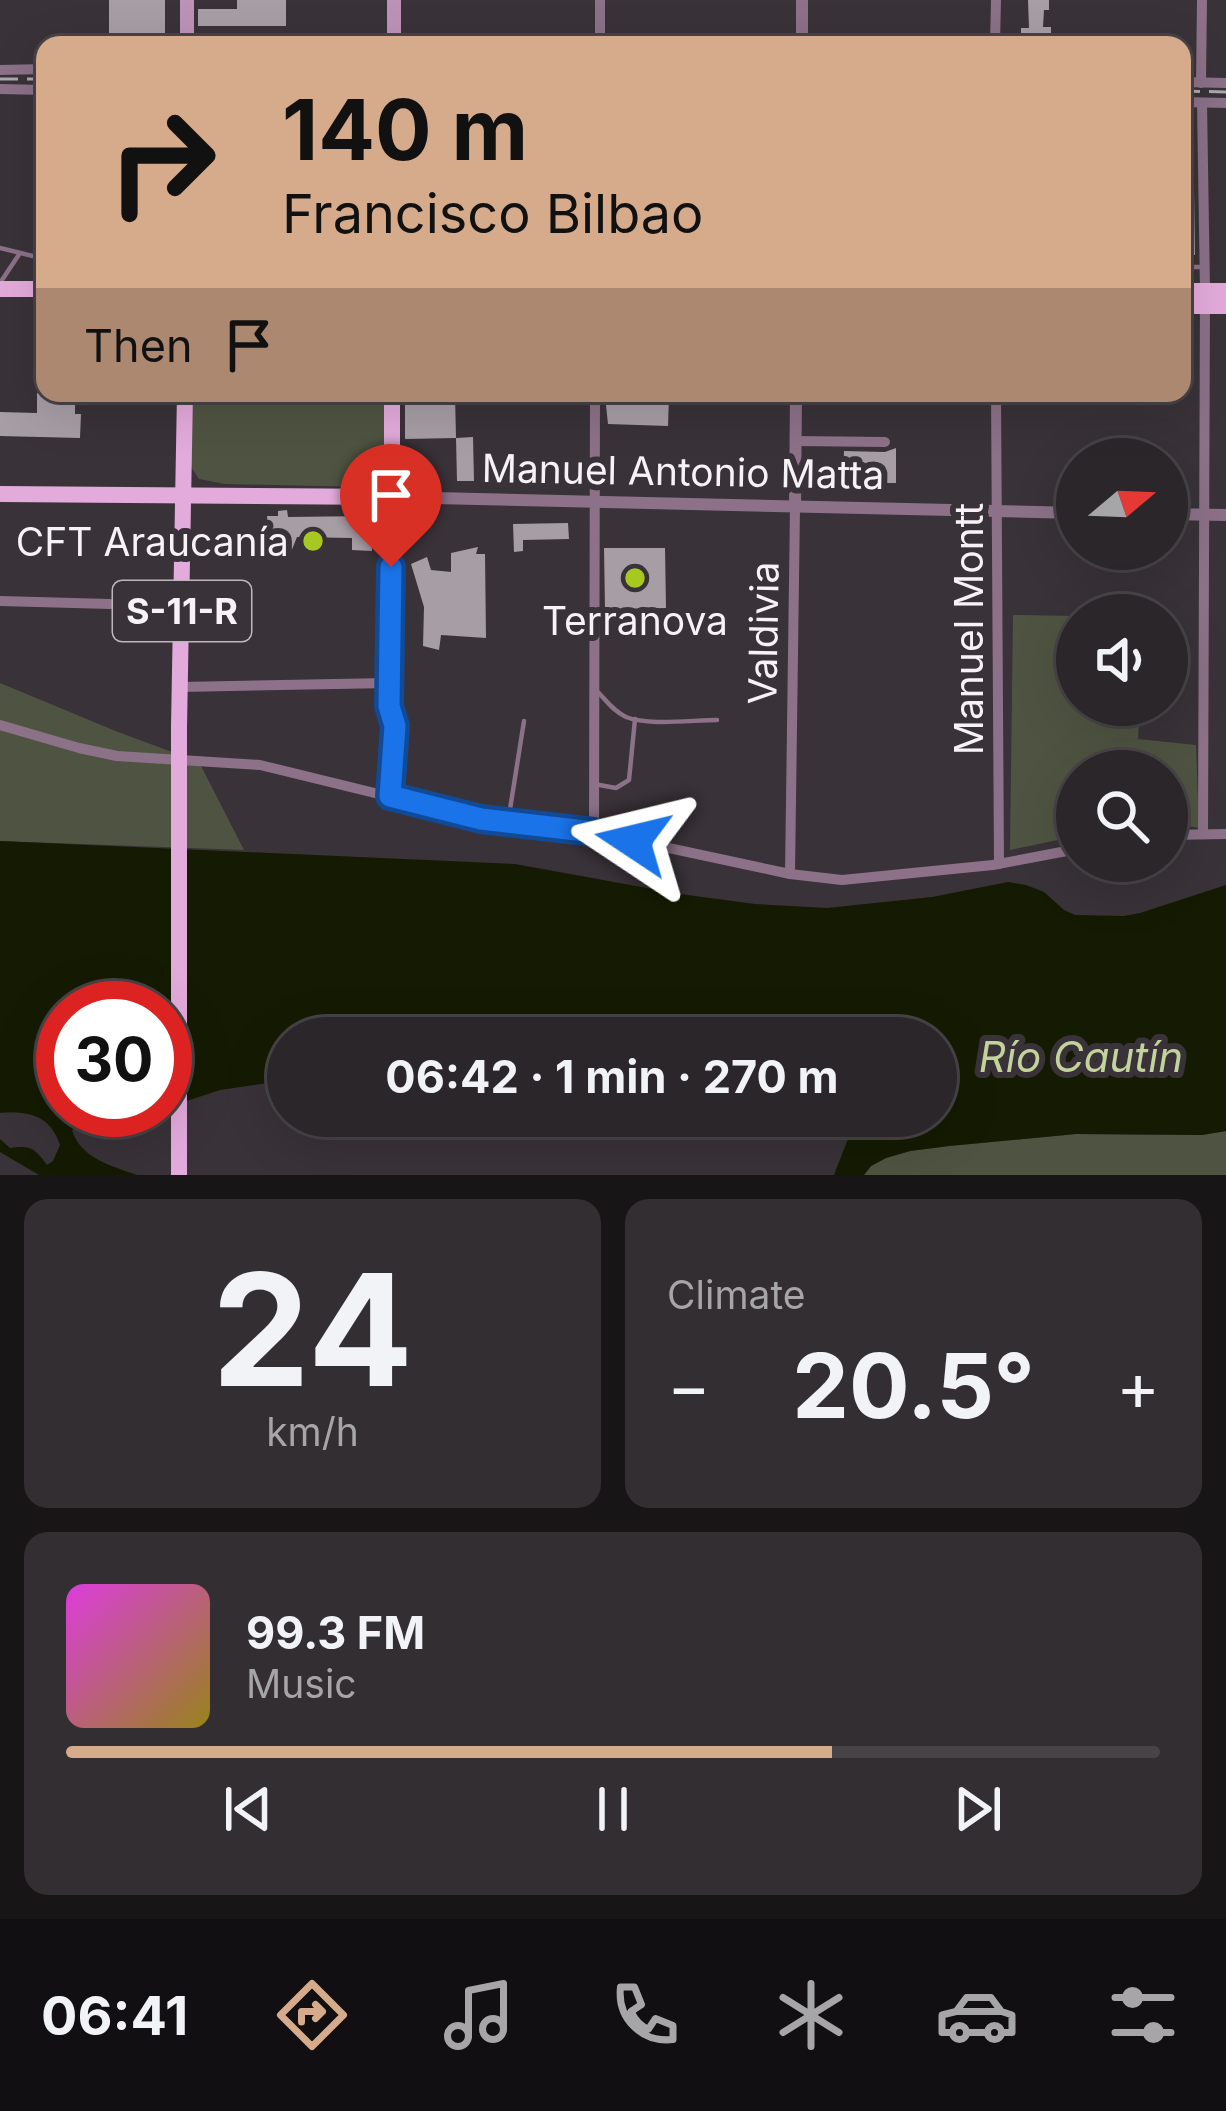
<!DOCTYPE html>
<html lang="en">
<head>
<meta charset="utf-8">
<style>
  body { margin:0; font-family:Inter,sans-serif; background:#332e32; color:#f1f3f6; height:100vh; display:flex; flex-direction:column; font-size:45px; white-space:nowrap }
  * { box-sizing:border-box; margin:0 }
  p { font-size:39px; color:#a6a5a8 }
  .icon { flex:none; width:66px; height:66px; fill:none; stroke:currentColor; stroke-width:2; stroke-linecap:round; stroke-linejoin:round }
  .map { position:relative; height:1175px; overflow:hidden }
  .drawer { display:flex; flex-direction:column; gap:24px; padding:24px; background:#181517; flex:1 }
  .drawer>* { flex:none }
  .top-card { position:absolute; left:36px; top:36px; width:1155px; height:366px; border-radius:24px; box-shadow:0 12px 48px #0002,0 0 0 3px #474347; background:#d6ab8b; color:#111; overflow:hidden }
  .needle { width:78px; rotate:71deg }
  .fabs { position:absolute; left:1056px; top:438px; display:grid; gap:24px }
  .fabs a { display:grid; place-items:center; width:132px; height:132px; border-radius:50%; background:#2b262a; box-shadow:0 12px 48px #0002,0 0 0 3px #474347; font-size:60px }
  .speed { position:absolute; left:36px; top:981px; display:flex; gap:24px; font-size:60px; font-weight:700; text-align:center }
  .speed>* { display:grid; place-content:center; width:156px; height:156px; border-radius:50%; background:#2b262a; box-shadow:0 12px 48px #0002,0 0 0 3px #474347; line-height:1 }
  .speed .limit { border:18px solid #d22; background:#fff; color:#111 }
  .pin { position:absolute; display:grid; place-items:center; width:102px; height:102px; color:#fff; margin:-123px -51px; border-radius:50% 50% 50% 0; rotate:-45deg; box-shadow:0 0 12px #0007 }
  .pin .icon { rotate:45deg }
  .me { position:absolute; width:132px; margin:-66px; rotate:280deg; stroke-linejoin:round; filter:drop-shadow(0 0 9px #0008) }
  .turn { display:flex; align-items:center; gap:42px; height:252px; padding:0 48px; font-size:54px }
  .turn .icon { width:156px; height:156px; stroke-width:2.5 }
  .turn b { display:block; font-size:84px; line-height:102px }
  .then { display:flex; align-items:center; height:114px; padding:0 48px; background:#0003; gap:24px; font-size:45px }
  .big { font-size:90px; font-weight:700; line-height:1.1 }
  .drawer .tile { flex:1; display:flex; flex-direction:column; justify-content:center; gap:18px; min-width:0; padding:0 42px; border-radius:24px; background:#332e32 }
  .drawer .dial { align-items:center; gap:0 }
  .dial b { font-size:156px; line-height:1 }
  .song { display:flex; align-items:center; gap:36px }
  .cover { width:144px; height:144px; border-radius:18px; background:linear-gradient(135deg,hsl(300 70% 55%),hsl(50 70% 35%)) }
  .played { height:12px; border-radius:6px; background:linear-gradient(90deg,#d6ab8b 70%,#474347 70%) }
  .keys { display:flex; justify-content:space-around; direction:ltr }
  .heat { display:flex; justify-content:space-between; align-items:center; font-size:66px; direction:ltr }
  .drawer .tiles { flex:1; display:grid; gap:24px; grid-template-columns:1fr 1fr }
  .tile:last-child { grid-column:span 2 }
  .trip { position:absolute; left:267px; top:1017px; width:690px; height:120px; border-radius:60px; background:#2b262a; box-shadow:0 12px 48px #0002,0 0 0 3px #474347; font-weight:700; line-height:120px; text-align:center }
  .tabs { display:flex; height:192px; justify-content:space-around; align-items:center; background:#110f11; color:#a6a5a8 }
  .tabs .icon { width:84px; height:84px }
  .tabs .selected { color:#d6ab8b }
  .tabs b { font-size:54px; color:#f1f3f6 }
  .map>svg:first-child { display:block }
</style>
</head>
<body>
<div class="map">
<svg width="1226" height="1175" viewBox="0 0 1226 1175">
  <rect width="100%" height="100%" fill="#393238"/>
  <!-- green -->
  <g fill="#4f5442">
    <path d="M190,393H386V467C382,480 378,483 365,487L225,484L199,479L191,467Z"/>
    <path d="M1013,615L1077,616V705H1140L1138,739L1196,745L1199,828L1167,822V771H1077V836L1010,850Z"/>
    <path d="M0,683L118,732L199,762L244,850L0,841Z"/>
    <path d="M1226,1131V1175H864L871,1166L886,1158L910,1151L949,1146L1076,1134L1202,1135Z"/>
  </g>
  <!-- water -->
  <path fill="#151b02" d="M0,841L515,864L680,894L755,904L827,908L932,897L1008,882L1026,885L1044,892L1064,910L1075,915L1124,916L1140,913L1226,885V1131L1202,1135L1076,1134L949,1146L910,1151L886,1158L871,1166L864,1175H834L851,1131L847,1116H936V1038H618L597,1034L507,1038H288V1080L220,1090L165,1108V1008H63V1110H160L97,1122L82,1121L72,1130C80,1158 112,1166 137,1175H39L0,1152V1139L10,1148C32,1145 35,1149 47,1165L53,1161L60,1145C50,1115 29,1111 0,1113Z"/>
  <!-- building -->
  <g fill="#a79ea5">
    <rect x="109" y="0" width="56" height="45"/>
    <path d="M237,0H286V26H198V9H237Z"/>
    <path d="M1028,0H1049V10H1044L1043,27H1051V43L1030,45V42H1021V28H1029Z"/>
    <path d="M1182,191H1194L1195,255H1182Z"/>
    <path d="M37,393H75V414H81L80,438L0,436V412L37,413Z"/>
    <path d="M455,395L456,438L405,439V396Z"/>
    <path d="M605,396H669L668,426L608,424Z"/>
    <path d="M473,437L474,481H457L456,438Z"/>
    <path d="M896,448V483H843L844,451L885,452Z"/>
    <path d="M287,510L288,517L367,516L371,521L372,551L352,550V538L297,537L291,552L262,539L268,530L267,516H278V511Z"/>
    <path d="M568,523L569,539L523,540V551L514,552L513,524Z"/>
    <path d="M478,547L476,554H485L486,638L441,635L439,650L423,646L424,607L411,564L427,557L431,570L451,572V553Z"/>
    <path d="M604,548H665L666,608L605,609Z"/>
  </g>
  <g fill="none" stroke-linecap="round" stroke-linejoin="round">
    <!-- service -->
    <g stroke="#8c7188" stroke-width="4.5">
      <path d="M0,248L45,259"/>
      <path d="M1182,267H1205"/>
      <path d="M0,283L20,253"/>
      <path d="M596,690C605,699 613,711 626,717C649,726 692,720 717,720"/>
      <path d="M594,784L616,788L629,780L635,719"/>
      <path d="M508,822L524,721"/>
    </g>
    <!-- minor -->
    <g stroke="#8c7188" stroke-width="10">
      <path d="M600,45V0"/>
      <path d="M995,45L996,0"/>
      <path d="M0,70L45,69"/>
      <path d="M1182,82L1226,83"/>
      <path d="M1201,83L1202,0"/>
      <path d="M0,89L45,90"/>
      <path d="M1182,102L1226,103"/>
      <path d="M1202,103L1205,291L1203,833"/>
      <path d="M996,393L999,864"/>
      <path d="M796,441L885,442"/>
      <path d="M0,601L110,604"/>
      <path d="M180,687L389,683"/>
      <path d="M0,725L79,748L117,756L260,765L481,819L594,832L790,874L842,880L993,865L1077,849"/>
      <path d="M390,796L395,726L390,717L389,683L392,497"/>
      <path d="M594,832L595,393"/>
      <path d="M1167,835L1226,834"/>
      <path d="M790,874L795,507"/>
    </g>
    <!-- tertiary -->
    <g stroke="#8c7188" stroke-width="12">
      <path d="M802,45V0"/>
      <path d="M392,497L1077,513"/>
      <path d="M795,507L796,393"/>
      <path d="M1167,514L1226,515"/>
    </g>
    <!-- secondary -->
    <g stroke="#bd92b7" stroke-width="14">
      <path d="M394,0V45"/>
      <path d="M187,45V0"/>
    </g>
    <!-- primary -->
    <g stroke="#e3abdc" stroke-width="16">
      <path d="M0,289H45"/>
      <path d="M1182,291H1226"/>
      <path d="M1182,306H1226"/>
      <path d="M0,494L392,497V393"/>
      <path d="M179,727L185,393"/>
    </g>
    <!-- rail -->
    <g stroke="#ada8ac" stroke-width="3" stroke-dasharray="18 9" stroke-linecap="butt">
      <path d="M0,79H45"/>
      <path d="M1182,91L1226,92"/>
    </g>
    <!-- primary-bridge -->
    <path stroke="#e3abdc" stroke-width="16" d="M179,1175V727"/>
  </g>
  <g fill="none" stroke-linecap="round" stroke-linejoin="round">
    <!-- route casing -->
    <g stroke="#114b97" stroke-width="30">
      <path id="route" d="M391,567L389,706L395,726L390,796L481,819L594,832L633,841"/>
    </g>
    <!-- route -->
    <use href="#route" stroke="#1a73e8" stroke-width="21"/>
  </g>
  <!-- markers -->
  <g fill="#a6c820" stroke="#393238" stroke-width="4.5">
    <circle cx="313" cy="541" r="12"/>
    <circle cx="635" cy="578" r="12"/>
  </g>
  <g text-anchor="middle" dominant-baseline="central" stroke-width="12" stroke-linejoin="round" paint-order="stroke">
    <!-- shield labels -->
    <rect fill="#393238" stroke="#beb8bd" stroke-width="3" x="113" y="581" width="138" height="60" rx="9"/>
    <g font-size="36" font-weight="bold" fill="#f7f2f6">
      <text x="182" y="611">S-11-R</text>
    </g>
    <!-- street labels -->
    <g font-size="39" fill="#f7f2f6" stroke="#393238">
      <text transform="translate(683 471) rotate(1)">Manuel Antonio Matta</text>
      <text transform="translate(968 629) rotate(-90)">Manuel Montt</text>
      <text transform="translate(763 633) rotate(-89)">Valdivia</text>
    </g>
    <!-- poi labels -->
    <g font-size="39" fill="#f7f2f6" stroke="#393238" text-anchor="end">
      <text x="289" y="541">CFT Araucanía</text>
      <text x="635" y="620" text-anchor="middle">Terranova</text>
    </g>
    <!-- water labels -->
    <g font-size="42" font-style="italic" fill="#c3d39b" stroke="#393238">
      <text x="1081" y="1056">Río Cautín</text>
    </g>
  </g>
</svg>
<div class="fabs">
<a><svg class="needle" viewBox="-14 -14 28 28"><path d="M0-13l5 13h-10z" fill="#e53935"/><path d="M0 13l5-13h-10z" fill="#a6a5a8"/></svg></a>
<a><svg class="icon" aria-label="sound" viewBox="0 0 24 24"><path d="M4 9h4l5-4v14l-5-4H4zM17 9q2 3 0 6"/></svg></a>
<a><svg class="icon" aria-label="search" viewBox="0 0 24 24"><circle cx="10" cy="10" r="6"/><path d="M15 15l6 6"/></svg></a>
</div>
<div class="speed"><div class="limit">30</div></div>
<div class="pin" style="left:391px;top:567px;background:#d93025"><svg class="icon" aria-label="arrive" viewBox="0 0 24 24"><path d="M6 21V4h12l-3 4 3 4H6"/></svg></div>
<svg class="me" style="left:633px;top:841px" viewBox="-20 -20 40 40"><path d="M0-17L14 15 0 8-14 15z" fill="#1a73e8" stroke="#fff" stroke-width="4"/></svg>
<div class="trip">06:42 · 1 min · 270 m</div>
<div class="top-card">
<div class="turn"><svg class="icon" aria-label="right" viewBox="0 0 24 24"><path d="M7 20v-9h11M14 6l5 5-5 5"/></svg><div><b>140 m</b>Francisco Bilbao</div></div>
<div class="then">Then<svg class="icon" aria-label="arrive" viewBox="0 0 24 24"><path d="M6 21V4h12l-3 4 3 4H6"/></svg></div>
</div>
</div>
<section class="drawer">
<div class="tiles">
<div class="tile dial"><b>24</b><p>km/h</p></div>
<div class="tile"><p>Climate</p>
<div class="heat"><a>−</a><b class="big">20.5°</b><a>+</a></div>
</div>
<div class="tile">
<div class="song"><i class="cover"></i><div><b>99.3 FM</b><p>Music</p></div></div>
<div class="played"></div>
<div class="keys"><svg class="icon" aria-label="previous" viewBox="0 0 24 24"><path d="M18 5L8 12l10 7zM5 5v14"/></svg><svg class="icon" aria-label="pause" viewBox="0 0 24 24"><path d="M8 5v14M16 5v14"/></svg><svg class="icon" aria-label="next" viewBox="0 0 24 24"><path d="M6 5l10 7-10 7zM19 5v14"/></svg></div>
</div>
</div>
</section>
<nav class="tabs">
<b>06:41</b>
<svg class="icon selected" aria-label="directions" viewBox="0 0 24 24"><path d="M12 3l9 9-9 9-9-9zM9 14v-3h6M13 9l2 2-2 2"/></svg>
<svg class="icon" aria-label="music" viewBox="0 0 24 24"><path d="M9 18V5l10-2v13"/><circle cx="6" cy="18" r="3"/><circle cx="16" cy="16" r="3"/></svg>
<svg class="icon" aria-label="phone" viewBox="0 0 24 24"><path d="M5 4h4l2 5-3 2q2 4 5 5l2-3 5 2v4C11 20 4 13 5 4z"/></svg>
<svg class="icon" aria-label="climate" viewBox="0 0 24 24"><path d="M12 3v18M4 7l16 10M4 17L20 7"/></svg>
<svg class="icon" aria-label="car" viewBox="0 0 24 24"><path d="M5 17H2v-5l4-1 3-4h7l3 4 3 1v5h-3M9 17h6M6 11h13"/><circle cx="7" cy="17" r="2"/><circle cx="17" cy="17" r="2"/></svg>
<svg class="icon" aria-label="filters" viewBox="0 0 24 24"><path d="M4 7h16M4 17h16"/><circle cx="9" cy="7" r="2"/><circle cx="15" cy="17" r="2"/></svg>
</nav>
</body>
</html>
